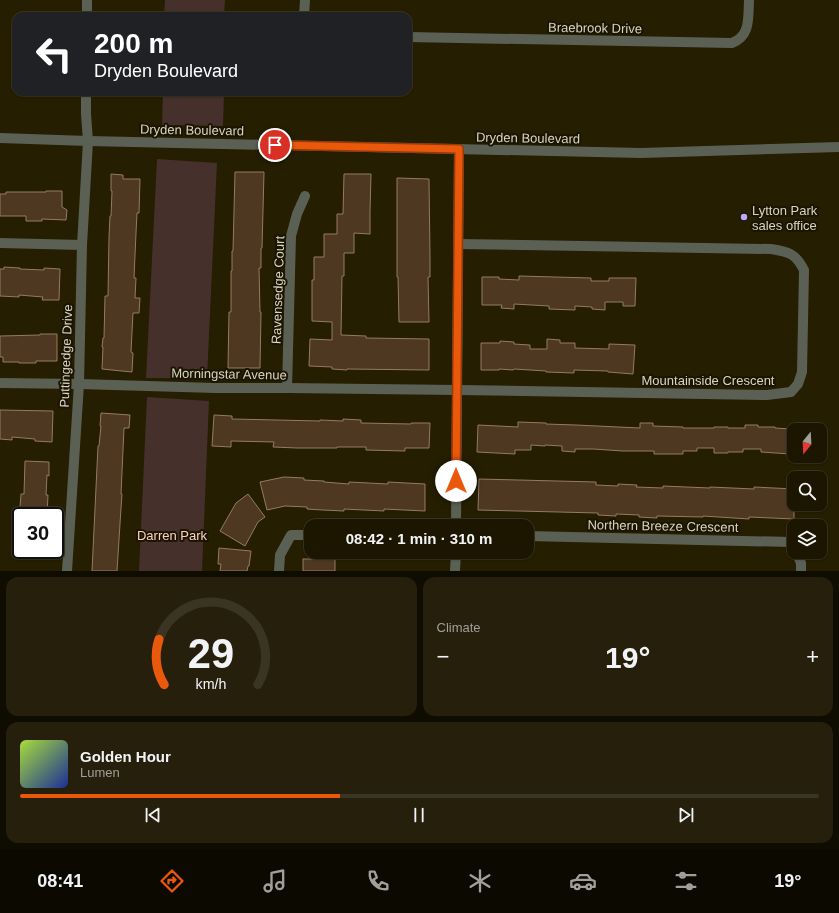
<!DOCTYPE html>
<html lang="en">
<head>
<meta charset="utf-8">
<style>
  body { margin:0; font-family:Arial,sans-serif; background:#251f0b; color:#f1f3f6; height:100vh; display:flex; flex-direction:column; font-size:15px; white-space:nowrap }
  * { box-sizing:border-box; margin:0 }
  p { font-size:13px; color:#a09f99 }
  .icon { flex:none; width:22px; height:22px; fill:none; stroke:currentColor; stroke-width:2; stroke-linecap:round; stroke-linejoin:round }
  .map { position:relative; height:571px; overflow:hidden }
  .panel { display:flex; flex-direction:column; gap:6px; padding:6px; background:#0f0c01; flex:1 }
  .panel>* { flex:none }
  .top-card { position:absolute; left:12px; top:12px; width:400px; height:84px; border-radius:12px; box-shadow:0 1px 3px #0004,0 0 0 1px #3a3523; background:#202124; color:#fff; overflow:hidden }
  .needle { width:26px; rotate:198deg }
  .tools { position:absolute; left:787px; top:423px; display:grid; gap:8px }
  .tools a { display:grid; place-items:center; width:40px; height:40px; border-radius:8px; background:#1c1601; box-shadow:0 1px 3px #0004,0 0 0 1px #3a3523; font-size:20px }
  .speed { position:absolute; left:12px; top:507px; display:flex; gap:8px; font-size:20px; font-weight:700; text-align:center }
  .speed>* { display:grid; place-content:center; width:52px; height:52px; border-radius:50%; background:#1c1601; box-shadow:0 1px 3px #0004,0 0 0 1px #3a3523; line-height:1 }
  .speed .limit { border:2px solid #111; border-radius:6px; background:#fff; color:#111 }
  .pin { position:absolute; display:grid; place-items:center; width:34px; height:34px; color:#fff; margin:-17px; border:2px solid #fff; border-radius:50%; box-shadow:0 1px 4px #0007 }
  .me { position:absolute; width:44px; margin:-22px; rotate:0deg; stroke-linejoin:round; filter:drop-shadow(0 0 3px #0008) }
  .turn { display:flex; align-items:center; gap:14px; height:84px; padding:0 16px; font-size:18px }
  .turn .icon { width:52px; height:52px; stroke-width:2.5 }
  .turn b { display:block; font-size:28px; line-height:34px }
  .big { font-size:30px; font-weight:800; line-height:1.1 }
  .panel .widget { flex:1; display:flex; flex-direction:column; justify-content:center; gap:6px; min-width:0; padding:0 14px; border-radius:12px; background:#251f0b }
  .panel .dial { align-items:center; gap:0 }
  .dial svg { height:104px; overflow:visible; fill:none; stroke:#3a3523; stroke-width:7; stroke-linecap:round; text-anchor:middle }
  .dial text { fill:#f1f3f6; stroke:none }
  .song { display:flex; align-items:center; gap:12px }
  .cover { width:48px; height:48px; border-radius:6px; background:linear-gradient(135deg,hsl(80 70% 55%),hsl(230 70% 35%)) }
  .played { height:4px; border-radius:2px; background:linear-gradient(90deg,#ea580c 40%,#3a3523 40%) }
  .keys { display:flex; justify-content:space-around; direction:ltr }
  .heat { display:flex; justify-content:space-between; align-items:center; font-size:22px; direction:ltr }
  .panel .tiles { flex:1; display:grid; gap:6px; grid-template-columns:1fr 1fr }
  .widget:last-child { grid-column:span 2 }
  .trip { position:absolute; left:304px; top:519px; width:230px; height:40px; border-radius:12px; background:#1c1601; box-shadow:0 1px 3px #0004,0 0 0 1px #3a3523; font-weight:800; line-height:40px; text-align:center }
  .tab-bar { display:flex; height:64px; justify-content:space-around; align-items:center; background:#0b0900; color:#a09f99 }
  .tab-bar .icon { width:28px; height:28px }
  .tab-bar .selected { color:#ea580c }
  .tab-bar b { font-size:18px; color:#f1f3f6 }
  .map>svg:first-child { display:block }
</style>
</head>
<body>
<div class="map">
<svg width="839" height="571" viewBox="0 0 839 571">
  <rect width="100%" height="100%" fill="#251e01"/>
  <!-- green -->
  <g fill="#45302b">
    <path d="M165,0H225L224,16H164Z"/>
    <path d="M163,92H224L223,126L162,125Z"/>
    <path d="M157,159L217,163L207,378H146Z"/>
    <path d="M147,397L209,401L202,571H139Z"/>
  </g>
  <!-- building -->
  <g fill="#4e3822" stroke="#947b63">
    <path d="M235,172H264L262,248H261V268H259L260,312H261L260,368H228L229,312H231V271H232V251H233Z"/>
    <path d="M111,174L123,175V179H140L139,213H137L136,233L134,278H136L135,298H140L139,313H133L131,352L133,353L132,372L102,369L103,347H102L103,338H104L105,296H108L109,237L110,216H111L112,191H111Z"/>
    <path d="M344,174H371L370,212V234L354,233V253H344V276H342L341,335L366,336V338L429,339V370L347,369V370L332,369V367L309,366L310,339L332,340V322L312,321V280H314V257H324V234H337V214H343Z"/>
    <path d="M397,178L429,179L430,258V277H428L429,322H399L398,277H397Z"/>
    <path d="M46,191H62V207L67,210L66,220L42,219V221H26V216H0V194H6V192H46Z"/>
    <path d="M4,267L20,268V269L44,270V268L60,269L59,300H42L43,297L19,295V297L0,296V269H4Z"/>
    <path d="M519,276L591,278V281H609V278H636L635,306H623V302H605V310L592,309V307L575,306V310L549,309V306L514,304V309L501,308L502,305H482V277H499V279L519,280Z"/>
    <path d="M40,334H57V361H36V363H19V362H3V357H0V336L40,335Z"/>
    <path d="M547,339L560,340V343H575V348L609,349V344L635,345L633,374L608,372V371L574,370V373L546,372V371L514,369L513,370L499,369V370H481V343H500V341L514,342V344L530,345V349H547Z"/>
    <path d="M0,410L53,411L52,442L35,441V439L12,437V440L0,439Z"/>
    <path d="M101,413L130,415L129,428H124L121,494H122L121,508L117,571H92L98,446H99L101,426H100Z"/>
    <path d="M214,415L232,416V419L320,421V420L343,421V419L361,420V423L411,424V423H430L429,448H405V451L366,450V447H337V448H297L273,447L274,442L231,441V447L212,446Z"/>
    <path d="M518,422L546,423V424L576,425L640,428V423H653V426L683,427V428H714V427H728V428H745V425H758V427H775V428L791,429L790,454L761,452V449H743V452H728V453H714V448H697V451H683V454H654V451H623L593,449H575V452L562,451V446L545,445V446L531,445V450H515V454L477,452L478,425L518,427Z"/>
    <path d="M25,461L49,462V476L47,475L46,495H48L47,516H22V507H20L21,494H24Z"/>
    <path d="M284,477L304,478V480L324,481V482L349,484V482L388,484V482L425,484V511L384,509V511L344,509V511L323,510L307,509V507L285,506L267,510L260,482Z"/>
    <path d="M479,479L596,482V485L618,486V484L637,485L636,487L663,488V486L710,488V487L754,489V487L794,489V519L749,517V519L703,516V517L657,516V518L639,517V515L616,514V516L598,515V513L478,510Z"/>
    <path d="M248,494L265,517L258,522L245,546L220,531L236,503Z"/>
    <path d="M219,548L251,551L249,566H248L247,571H220L221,564H218Z"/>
    <rect x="303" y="559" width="32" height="12"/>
  </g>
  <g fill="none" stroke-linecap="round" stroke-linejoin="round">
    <!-- minor -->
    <g stroke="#5a6154" stroke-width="10">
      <path d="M87,16V0"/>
      <path d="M304,16L305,0"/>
      <path d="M408,37L732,43C751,36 748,17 749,0"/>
      <path d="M0,138L88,141L641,153L839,147"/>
      <path d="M0,243L82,245"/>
      <path d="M0,383L79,384L215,388H287L457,390L767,395L791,392L798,384L802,372L804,270C795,253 789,252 771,249L458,244"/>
      <path d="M287,388L291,236L297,214L305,196"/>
      <path d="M456,526L459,149"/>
      <path d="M527,536L791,542L794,548"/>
      <path d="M796,552L801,563V571"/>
      <path d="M67,571L79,384L82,245L88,141L86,114V92"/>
      <path d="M279,571L280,555L291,535H311"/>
      <path d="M455,571L456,552"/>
    </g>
  </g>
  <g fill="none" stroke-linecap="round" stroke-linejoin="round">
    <!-- route casing -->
    <g stroke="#983908" stroke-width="10">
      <path id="route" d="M275,145L459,149L456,481"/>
    </g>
    <!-- route -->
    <use href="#route" stroke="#ea580c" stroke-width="7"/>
  </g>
  <!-- markers -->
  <circle fill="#bcaaf6" stroke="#1b1500" stroke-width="1.5" cx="744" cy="217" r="4"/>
  <g text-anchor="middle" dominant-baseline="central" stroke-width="4" stroke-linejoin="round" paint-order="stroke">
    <!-- street labels -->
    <g font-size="13" fill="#d8d4c3" stroke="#1b1500">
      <text transform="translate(595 28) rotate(1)">Braebrook Drive</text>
      <text transform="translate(192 130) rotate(1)">Dryden Boulevard</text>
      <text transform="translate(528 138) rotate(1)">Dryden Boulevard</text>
      <text transform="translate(278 290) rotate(-88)">Ravensedge Court</text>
      <text transform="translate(66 356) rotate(-88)">Puttingedge Drive</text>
      <text transform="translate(229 374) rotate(1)">Morningstar Avenue</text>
      <text x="708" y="380">Mountainside Crescent</text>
      <text transform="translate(663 526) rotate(1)">Northern Breeze Crescent</text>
    </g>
    <!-- poi labels -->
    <g font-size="13" fill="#d8d4c3" stroke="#1b1500" text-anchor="start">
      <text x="752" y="210">Lytton Park<tspan x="752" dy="15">sales office</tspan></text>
    </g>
    <!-- park labels -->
    <g font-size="13" fill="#fecec3" stroke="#1b1500">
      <text x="172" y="535">Darren Park</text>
    </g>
  </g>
</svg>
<div class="tools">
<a><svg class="needle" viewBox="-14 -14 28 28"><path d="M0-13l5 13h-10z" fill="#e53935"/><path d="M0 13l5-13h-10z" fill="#a09f99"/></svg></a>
<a><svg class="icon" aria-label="search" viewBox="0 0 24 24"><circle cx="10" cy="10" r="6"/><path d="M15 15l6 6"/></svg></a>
<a><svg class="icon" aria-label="layers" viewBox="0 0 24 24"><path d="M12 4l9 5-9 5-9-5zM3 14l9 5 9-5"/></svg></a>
</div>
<div class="speed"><div class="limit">30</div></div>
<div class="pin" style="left:275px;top:145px;background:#d93025"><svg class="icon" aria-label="arrive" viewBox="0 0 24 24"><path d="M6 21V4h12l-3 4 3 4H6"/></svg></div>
<svg class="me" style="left:456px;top:481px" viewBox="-20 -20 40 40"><circle r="19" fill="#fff"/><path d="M0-13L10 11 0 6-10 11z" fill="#ea580c"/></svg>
<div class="trip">08:42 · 1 min · 310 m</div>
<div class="top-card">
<div class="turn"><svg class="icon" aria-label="left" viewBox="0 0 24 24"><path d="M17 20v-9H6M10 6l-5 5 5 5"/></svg><div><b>200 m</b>Dryden Boulevard</div></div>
</div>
</div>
<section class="panel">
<div class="tiles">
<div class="widget dial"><svg viewBox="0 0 100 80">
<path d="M14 69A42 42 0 1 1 86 69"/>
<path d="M14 69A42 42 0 0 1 10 34" stroke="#ea580c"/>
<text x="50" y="56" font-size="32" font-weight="700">29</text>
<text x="50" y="72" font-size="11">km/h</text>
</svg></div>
<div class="widget"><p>Climate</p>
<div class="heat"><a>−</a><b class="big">19°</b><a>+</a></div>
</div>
<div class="widget">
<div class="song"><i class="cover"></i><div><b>Golden Hour</b><p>Lumen</p></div></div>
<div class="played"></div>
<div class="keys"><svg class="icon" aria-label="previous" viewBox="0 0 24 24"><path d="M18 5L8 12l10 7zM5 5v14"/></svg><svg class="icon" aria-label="pause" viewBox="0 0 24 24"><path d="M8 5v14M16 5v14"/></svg><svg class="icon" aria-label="next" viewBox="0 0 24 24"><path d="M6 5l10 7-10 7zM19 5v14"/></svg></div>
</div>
</div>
</section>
<nav class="tab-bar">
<b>08:41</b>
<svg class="icon selected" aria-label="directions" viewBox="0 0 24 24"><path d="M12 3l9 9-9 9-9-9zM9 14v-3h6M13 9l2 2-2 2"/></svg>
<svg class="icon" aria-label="music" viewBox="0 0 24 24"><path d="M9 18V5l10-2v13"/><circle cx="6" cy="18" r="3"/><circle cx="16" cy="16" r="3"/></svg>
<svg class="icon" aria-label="phone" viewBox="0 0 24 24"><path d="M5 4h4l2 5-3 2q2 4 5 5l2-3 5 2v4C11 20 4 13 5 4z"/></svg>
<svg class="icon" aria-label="climate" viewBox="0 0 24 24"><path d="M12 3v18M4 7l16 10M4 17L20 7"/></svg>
<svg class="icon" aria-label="car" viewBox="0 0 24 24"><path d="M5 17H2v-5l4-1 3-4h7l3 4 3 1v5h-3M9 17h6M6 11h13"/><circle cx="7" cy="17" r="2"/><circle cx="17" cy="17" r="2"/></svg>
<svg class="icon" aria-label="filters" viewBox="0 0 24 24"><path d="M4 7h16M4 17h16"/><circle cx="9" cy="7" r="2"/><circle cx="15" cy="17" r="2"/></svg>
<b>19°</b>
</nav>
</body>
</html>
